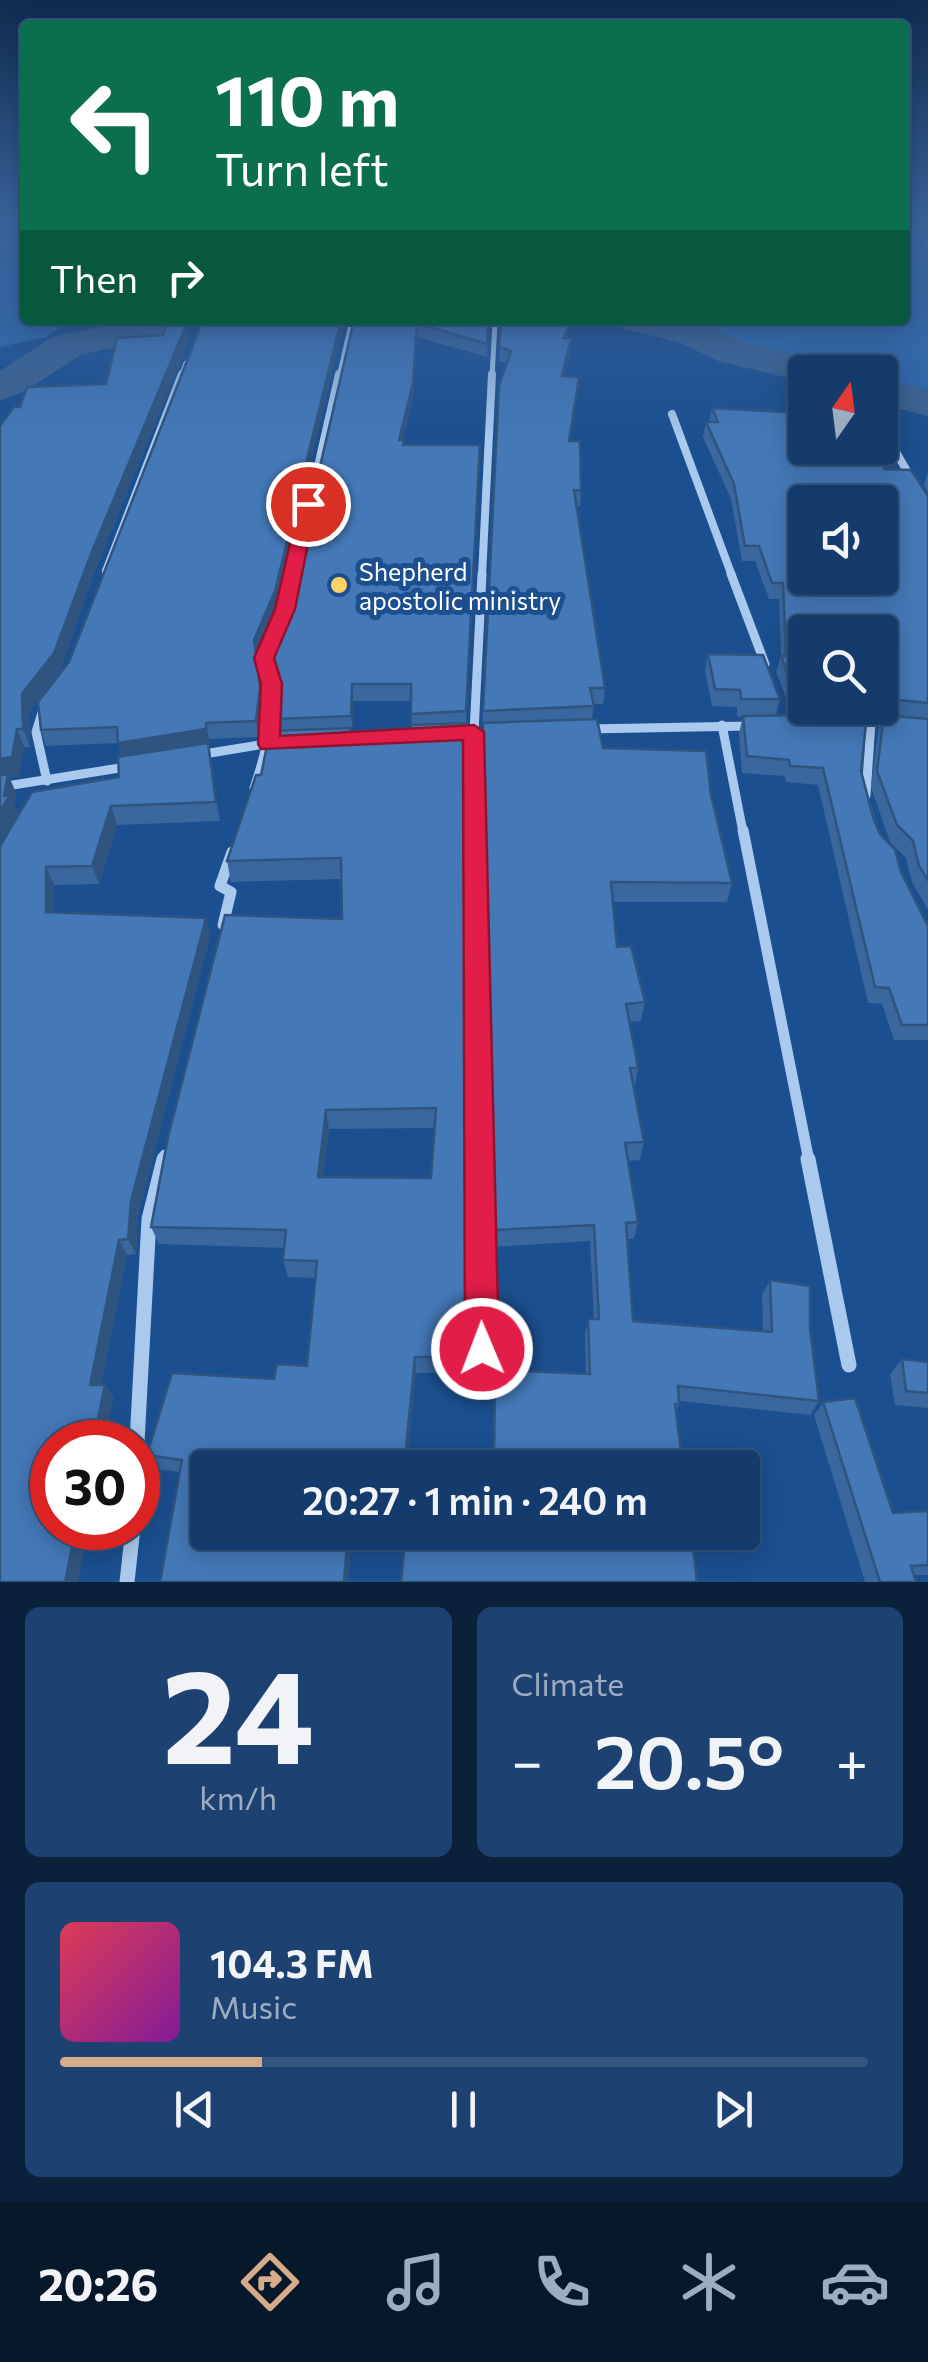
<!DOCTYPE html>
<html lang="en">
<head>
<meta charset="utf-8">
<style>
  body { margin:0; font-family:Commissioner,sans-serif; background:#1d4271; color:#f1f3f6; height:100vh; display:flex; flex-direction:column; font-size:38px; white-space:nowrap }
  * { box-sizing:border-box; margin:0 }
  p { font-size:32px; color:#9dadc1 }
  .icon { flex:none; width:55px; height:55px; fill:none; stroke:currentColor; stroke-width:2; stroke-linecap:round; stroke-linejoin:round }
  .map { position:relative; height:1582px; overflow:hidden }
  .details { display:flex; flex-direction:column; gap:25px; padding:25px; background:#0b203b; flex:1 }
  .details>* { flex:none }
  .hud { position:absolute; left:20px; top:20px; width:890px; height:305px; border-radius:10px; box-shadow:0 5px 25px #0003,0 0 0 2px #33557e; background:#0b6e4f; color:#fff; overflow:hidden }
  .needle { width:65px; rotate:14deg }
  .fabs { position:absolute; left:788px; top:355px; display:grid; gap:20px }
  .fabs a { display:grid; place-items:center; width:110px; height:110px; border-radius:10px; background:#143b6b; box-shadow:0 5px 25px #0003,0 0 0 2px #33557e; font-size:50px }
  .speed { position:absolute; left:30px; top:1420px; display:flex; gap:20px; font-size:50px; font-weight:700; text-align:center }
  .speed>* { display:grid; place-content:center; width:130px; height:130px; border-radius:50%; background:#143b6b; box-shadow:0 5px 25px #0003,0 0 0 2px #33557e; line-height:1 }
  .speed .limit { border:15px solid #d22; background:#fff; color:#111 }
  .pin { position:absolute; display:grid; place-items:center; width:85px; height:85px; color:#fff; margin:-42px; border:5px solid #fff; border-radius:50%; box-shadow:0 2px 10px #0007 }
  .me { position:absolute; width:110px; margin:-55px; rotate:359deg; stroke-linejoin:round; filter:drop-shadow(0 0 8px #0008) }
  .turn { display:flex; align-items:center; gap:35px; height:210px; padding:0 30px; font-size:45px }
  .turn .icon { width:130px; height:130px; stroke-width:2.5 }
  .turn b { display:block; font-size:70px; line-height:85px }
  .then { display:flex; align-items:center; height:95px; padding:0 30px; background:#0003; gap:20px; font-size:38px }
  .big { font-size:75px; font-weight:600; line-height:1.1 }
  .details .tile { flex:1; display:flex; flex-direction:column; justify-content:center; gap:15px; min-width:0; padding:0 35px; border-radius:15px; background:#1d4271 }
  .details .dial { align-items:center; gap:0 }
  .dial b { font-size:130px; line-height:1 }
  .song { display:flex; align-items:center; gap:30px }
  .cover { width:120px; height:120px; border-radius:15px; background:linear-gradient(135deg,hsl(350 70% 55%),hsl(290 70% 35%)) }
  .played { height:10px; border-radius:5px; background:linear-gradient(90deg,#d6ab8b 25%,#33557e 25%) }
  .keys { display:flex; justify-content:space-around; direction:ltr }
  .heat { display:flex; justify-content:space-between; align-items:center; font-size:55px; direction:ltr }
  .details .tiles { flex:1; display:grid; gap:25px; grid-template-columns:1fr 1fr }
  .tile:last-child { grid-column:span 2 }
  .trip { position:absolute; left:190px; top:1450px; width:570px; height:100px; border-radius:10px; background:#143b6b; box-shadow:0 5px 25px #0003,0 0 0 2px #33557e; font-weight:600; line-height:100px; text-align:center }
  .tabs { display:flex; height:160px; justify-content:space-around; align-items:center; background:#08182b; color:#9dadc1 }
  .tabs .icon { width:70px; height:70px }
  .tabs .current { color:#d6ab8b }
  .tabs b { font-size:45px; color:#f1f3f6 }
  .map>svg:first-child { display:block }
</style>
</head>
<body>
<div class="map">
<svg width="928" height="1582" viewBox="0 0 928 1582">
  <rect width="100%" height="100%" fill="#1b4f8f"/>
  <!-- green -->
  <g fill="#2e69ad">
    <path d="M0,220H25V320H71L46,337L0,347Z"/>
    <path d="M905,220H928V411L880,403V372H806L681,320H905Z"/>
  </g>
  <g fill="none" stroke-linecap="round" stroke-linejoin="round">
    <!-- river -->
    <g fill="#3c6290" fill-rule="evenodd">
      <path d="M134,320H193L187,328L174,334L80,355L24,392L0,400V371L52,337Z"/>
      <path d="M616,320H686L709,326L745,343L832,363L838,372H805V382L718,361L681,343L622,328Z"/>
      <path d="M880,378L928,390V416L880,404Z"/>
    </g>
    <!-- minor-far4 -->
    <g stroke="#a9c9ee" stroke-width="5">
      <path d="M181,377L186,363"/>
      <path d="M339,377L352,320"/>
      <path d="M492,377L495,323"/>
    </g>
    <!-- minor-far3 -->
    <g stroke="#a9c9ee" stroke-width="8">
      <path d="M672,414L732,576"/>
      <path d="M880,424L912,480"/>
      <path d="M106,571L182,374"/>
      <path d="M293,576L339,374"/>
      <path d="M482,576L492,374"/>
    </g>
    <!-- minor-far2 -->
    <g stroke="#a9c9ee" stroke-width="9">
      <path d="M731,574L765,664"/>
      <path d="M45,703L36,732L47,781"/>
      <path d="M722,725L743,832"/>
      <path d="M587,729L750,726"/>
      <path d="M342,740L425,735"/>
      <path d="M198,755L271,743"/>
      <path d="M0,787L132,766"/>
      <path d="M254,788C269,744 278,703 264,658L285,609L293,574"/>
      <path d="M866,795L871,722"/>
      <path d="M475,832L474,732L482,574"/>
    </g>
    <!-- minor-far1 -->
    <g stroke="#a9c9ee" stroke-width="11">
      <path d="M475,830L480,1161"/>
      <path d="M743,830L809,1161"/>
      <path d="M223,925L231,892L220,886L232,852"/>
      <path d="M163,1161L165,1155"/>
    </g>
    <!-- minor -->
    <g stroke="#a9c9ee" stroke-width="15">
      <path d="M480,1159L483,1388"/>
      <path d="M808,1159L849,1365"/>
      <path d="M137,1442L149,1219L164,1159"/>
      <path d="M127,1582L133,1528"/>
    </g>
  </g>
  <!-- wall -->
  <g fill="#3a679d" fill-rule="evenodd">
    <path d="M354,320L489,323L487,357L417,337L413,397L403,440L404,445L480,460L466,728L472,1373H416L208,1468L352,1532L348,1582H160L180,1472L156,1469L147,1455L274,1379L307,1366L315,1278L288,1277L283,1260L284,1248L159,1244L151,1227L342,919L341,879L231,882L227,861L261,775L275,731L274,719L290,596ZM353,701H411L412,739L352,740ZM435,1128L431,1178L323,1177L329,1129Z"/>
    <path d="M498,320H558V322L569,338L570,352L564,376L578,391L570,441L581,491L580,506H576L605,688L603,704H594L592,719L603,748L711,795L732,883L727,902H613L617,947L645,1002L641,1021L629,1022L638,1068L635,1086L633,1087L644,1142L640,1160L628,1161L638,1222L634,1239H627L633,1321L763,1331L762,1295L770,1280L810,1329L819,1401L810,1415L679,1401L676,1413L586,1374L585,1334L588,1319H594L590,1241L492,1247L482,743L483,711L507,363L499,361L501,322Z"/>
    <path d="M190,338L95,571L60,671L29,712L30,747H24L19,776L9,777L16,793L14,803L18,813L0,842V426L20,407L106,384Z"/>
    <path d="M332,372L277,606L256,656L263,703L259,737L209,739V745L220,821L117,825L99,884L54,885L53,912L206,918L210,936L138,1216L136,1254L127,1255L101,1385H105L114,1398L52,1528H88L78,1582H0V846L119,777L122,757L118,743L46,746L41,730Z"/>
    <path d="M712,408L799,413L801,408L884,469L928,496V910L912,882L906,858L890,842L871,787L878,731L884,715L867,714L861,771L880,834L928,926V1040H894L882,1004L868,1003L818,785L786,782L785,776L742,773L739,733L743,716L737,717V707L712,706L705,671L708,654L780,699L776,716L793,715L776,672L781,656L779,599H769L755,561H742L731,499L703,437L706,422H709ZM805,632H880V708H805Z"/>
    <path d="M928,472V493L924,485Z"/>
    <path d="M902,1359L928,1362V1408L895,1405L890,1374Z"/>
    <path d="M823,1402L893,1513L928,1511V1575H914L916,1582H865L814,1415Z"/>
  </g>
  <!-- shaded-wall -->
  <g fill="#305480">
    <path d="M341,320H346L332,372L277,606L256,656L263,703L259,737L256,721L254,640Z"/>
    <path d="M187,323L190,338L95,571L60,671L29,712L30,747L23,729L22,694L91,554Z"/>
    <path d="M417,323L413,397L400,455L399,440Z"/>
    <path d="M571,338L570,352L561,390L562,376Z"/>
    <path d="M352,684L353,701V732L351,716Z"/>
    <path d="M206,723L209,739V745L220,821L216,802L123,759L118,743Z"/>
    <path d="M17,729L24,747L19,776L9,777L16,793L14,803L18,813L0,842V759Z"/>
    <path d="M111,806L117,825L99,884L92,866Z"/>
    <path d="M46,867L54,885L53,930L46,912Z"/>
    <path d="M206,918L210,936L138,1216L136,1254L128,1239L131,1201Z"/>
    <path d="M326,1110L329,1129L321,1195L318,1177Z"/>
    <path d="M119,1240L127,1255L99,1398L90,1385Z"/>
    <path d="M415,1357L416,1373L407,1468H404Z"/>
    <path d="M105,1385L114,1398L105,1442H93Z"/>
    <path d="M76,1528H88L78,1582H65Z"/>
    <path d="M348,1532H352L348,1582H344Z"/>
  </g>
  <!-- building -->
  <g fill="#4478b7" stroke="#305480" stroke-width="2.5" fill-rule="evenodd">
    <path d="M203,320H341L275,591L254,640L260,687L256,721L206,723V729L118,743L117,727L41,730L38,702L69,662Z"/>
    <path d="M354,320H488L487,344L417,323L413,383L399,440H404L403,445H480L466,711L411,714V684H352L351,716L274,719L277,686L270,643L290,596Z"/>
    <path d="M501,320H554L553,322L570,323L564,338H571L562,376L579,377L569,441H580L581,491L574,490L605,688H590L594,706L483,711L499,385L511,351L499,347Z"/>
    <path d="M167,323H187L91,554L54,653L22,694L23,729H17L12,757L0,759V426L14,407H20L27,387L106,384L117,338L163,335Z"/>
    <path d="M712,408L800,413L801,408H805V448H880V425L884,469L911,470L928,496V703L880,698V632H805V699H797L781,656H786L783,583H772L759,546H745L734,484L706,422H718ZM805,502H880V578H805Z"/>
    <path d="M708,654L763,655L780,699H741L740,690L715,689Z"/>
    <path d="M867,714L861,771L873,817L880,834L895,850L901,872L928,926V1025H902L889,988L875,987L823,768L790,766L789,760L747,756L743,716Z"/>
    <path d="M884,715L928,719V880L919,866L913,841L897,825L877,771Z"/>
    <path d="M597,719L603,748L706,751L711,795L732,883L611,882L617,947L631,946L645,1002L626,1004L638,1068H630L644,1142L625,1143L638,1222L626,1223L633,1321L772,1332L770,1280L810,1286V1329L819,1401L678,1386L679,1404H675L683,1468H494L495,1370L590,1374L588,1319H599L594,1225L493,1230L483,723Z"/>
    <path d="M466,723L472,1357H415L404,1468H208V1532H348L344,1582H160L182,1460L147,1455L172,1373L274,1379L277,1364L307,1366L317,1261L283,1260L286,1230L151,1227L168,1137L225,915L342,919L341,858L227,861L256,775H261L270,731L351,728L350,740L412,739L411,725ZM436,1108L431,1178L318,1177L326,1110Z"/>
    <path d="M208,743L216,802L111,806L92,866L46,867V912L206,918L131,1201L128,1239L119,1240L90,1385H105L93,1442H52V1528H76L65,1582H0V846L32,792L119,777L118,757Z"/>
    <path d="M8,774L4,796L10,795L0,811V775Z"/>
    <path d="M902,1359L928,1362V1393L906,1391Z"/>
    <path d="M855,1398L893,1513L928,1511V1565L911,1566L916,1582H880L823,1402Z"/>
    <path d="M406,1532H691L697,1582H401Z"/>
  </g>
  <!-- sky -->
  <linearGradient id="sky" x2="0" y2="1"><stop stop-color="#0f2b4f"/><stop offset="0.5" stop-color="#39639b"/><stop offset="1" stop-color="#39639b" stop-opacity="0"/></linearGradient>
  <rect width="928" height="441" fill="url(#sky)"/>
  <!-- route -->
  <path fill="#e11d48" stroke="#92132f" stroke-width="2.5" d="M308,498L316,504L295,609L274,658L282,684L280,736L474,725L484,732L499,1349L494,1361L482,1366L470,1361L465,1349L463,740L261,749L258,744L261,684L254,658L275,609L299,504Z"/>
  <!-- markers -->
  <circle fill="#ffd166" stroke="#1b4f8f" stroke-width="4" cx="339" cy="585" r="10"/>
  <g text-anchor="middle" dominant-baseline="central" stroke-width="10" stroke-linejoin="round" paint-order="stroke">
    <!-- poi labels -->
    <g font-size="25" fill="#fff" stroke="#1b4f8f" text-anchor="start">
      <text x="359" y="571">Shepherd<tspan x="359" dy="29">apostolic ministry</tspan></text>
    </g>
  </g>
</svg>
<div class="fabs">
<a><svg class="needle" viewBox="-14 -14 28 28"><path d="M0-13l5 13h-10z" fill="#e53935"/><path d="M0 13l5-13h-10z" fill="#9dadc1"/></svg></a>
<a><svg class="icon" aria-label="sound" viewBox="0 0 24 24"><path d="M4 9h4l5-4v14l-5-4H4zM17 9q2 3 0 6"/></svg></a>
<a><svg class="icon" aria-label="search" viewBox="0 0 24 24"><circle cx="10" cy="10" r="6"/><path d="M15 15l6 6"/></svg></a>
</div>
<div class="speed"><div class="limit">30</div></div>
<div class="pin" style="left:308px;top:504px;background:#d93025"><svg class="icon" aria-label="arrive" viewBox="0 0 24 24"><path d="M6 21V4h12l-3 4 3 4H6"/></svg></div>
<svg class="me" style="left:482px;top:1349px" viewBox="-20 -20 40 40"><circle r="17" fill="#e11d48" stroke="#fff" stroke-width="3"/><path d="M0-11L8 9 0 5-8 9z" fill="#fff"/></svg>
<div class="trip">20:27 · 1 min · 240 m</div>
<div class="hud">
<div class="turn"><svg class="icon" aria-label="left" viewBox="0 0 24 24"><path d="M17 20v-9H6M10 6l-5 5 5 5"/></svg><div><b>110 m</b>Turn left</div></div>
<div class="then">Then<svg class="icon" aria-label="right" viewBox="0 0 24 24"><path d="M7 20v-9h11M14 6l5 5-5 5"/></svg></div>
</div>
</div>
<section class="details">
<div class="tiles">
<div class="tile dial"><b>24</b><p>km/h</p></div>
<div class="tile"><p>Climate</p>
<div class="heat"><a>−</a><b class="big">20.5°</b><a>+</a></div>
</div>
<div class="tile">
<div class="song"><i class="cover"></i><div><b>104.3 FM</b><p>Music</p></div></div>
<div class="played"></div>
<div class="keys"><svg class="icon" aria-label="previous" viewBox="0 0 24 24"><path d="M18 5L8 12l10 7zM5 5v14"/></svg><svg class="icon" aria-label="pause" viewBox="0 0 24 24"><path d="M8 5v14M16 5v14"/></svg><svg class="icon" aria-label="next" viewBox="0 0 24 24"><path d="M6 5l10 7-10 7zM19 5v14"/></svg></div>
</div>
</div>
</section>
<nav class="tabs">
<b>20:26</b>
<svg class="icon current" aria-label="directions" viewBox="0 0 24 24"><path d="M12 3l9 9-9 9-9-9zM9 14v-3h6M13 9l2 2-2 2"/></svg>
<svg class="icon" aria-label="music" viewBox="0 0 24 24"><path d="M9 18V5l10-2v13"/><circle cx="6" cy="18" r="3"/><circle cx="16" cy="16" r="3"/></svg>
<svg class="icon" aria-label="phone" viewBox="0 0 24 24"><path d="M5 4h4l2 5-3 2q2 4 5 5l2-3 5 2v4C11 20 4 13 5 4z"/></svg>
<svg class="icon" aria-label="climate" viewBox="0 0 24 24"><path d="M12 3v18M4 7l16 10M4 17L20 7"/></svg>
<svg class="icon" aria-label="car" viewBox="0 0 24 24"><path d="M5 17H2v-5l4-1 3-4h7l3 4 3 1v5h-3M9 17h6M6 11h13"/><circle cx="7" cy="17" r="2"/><circle cx="17" cy="17" r="2"/></svg>
</nav>
</body>
</html>
